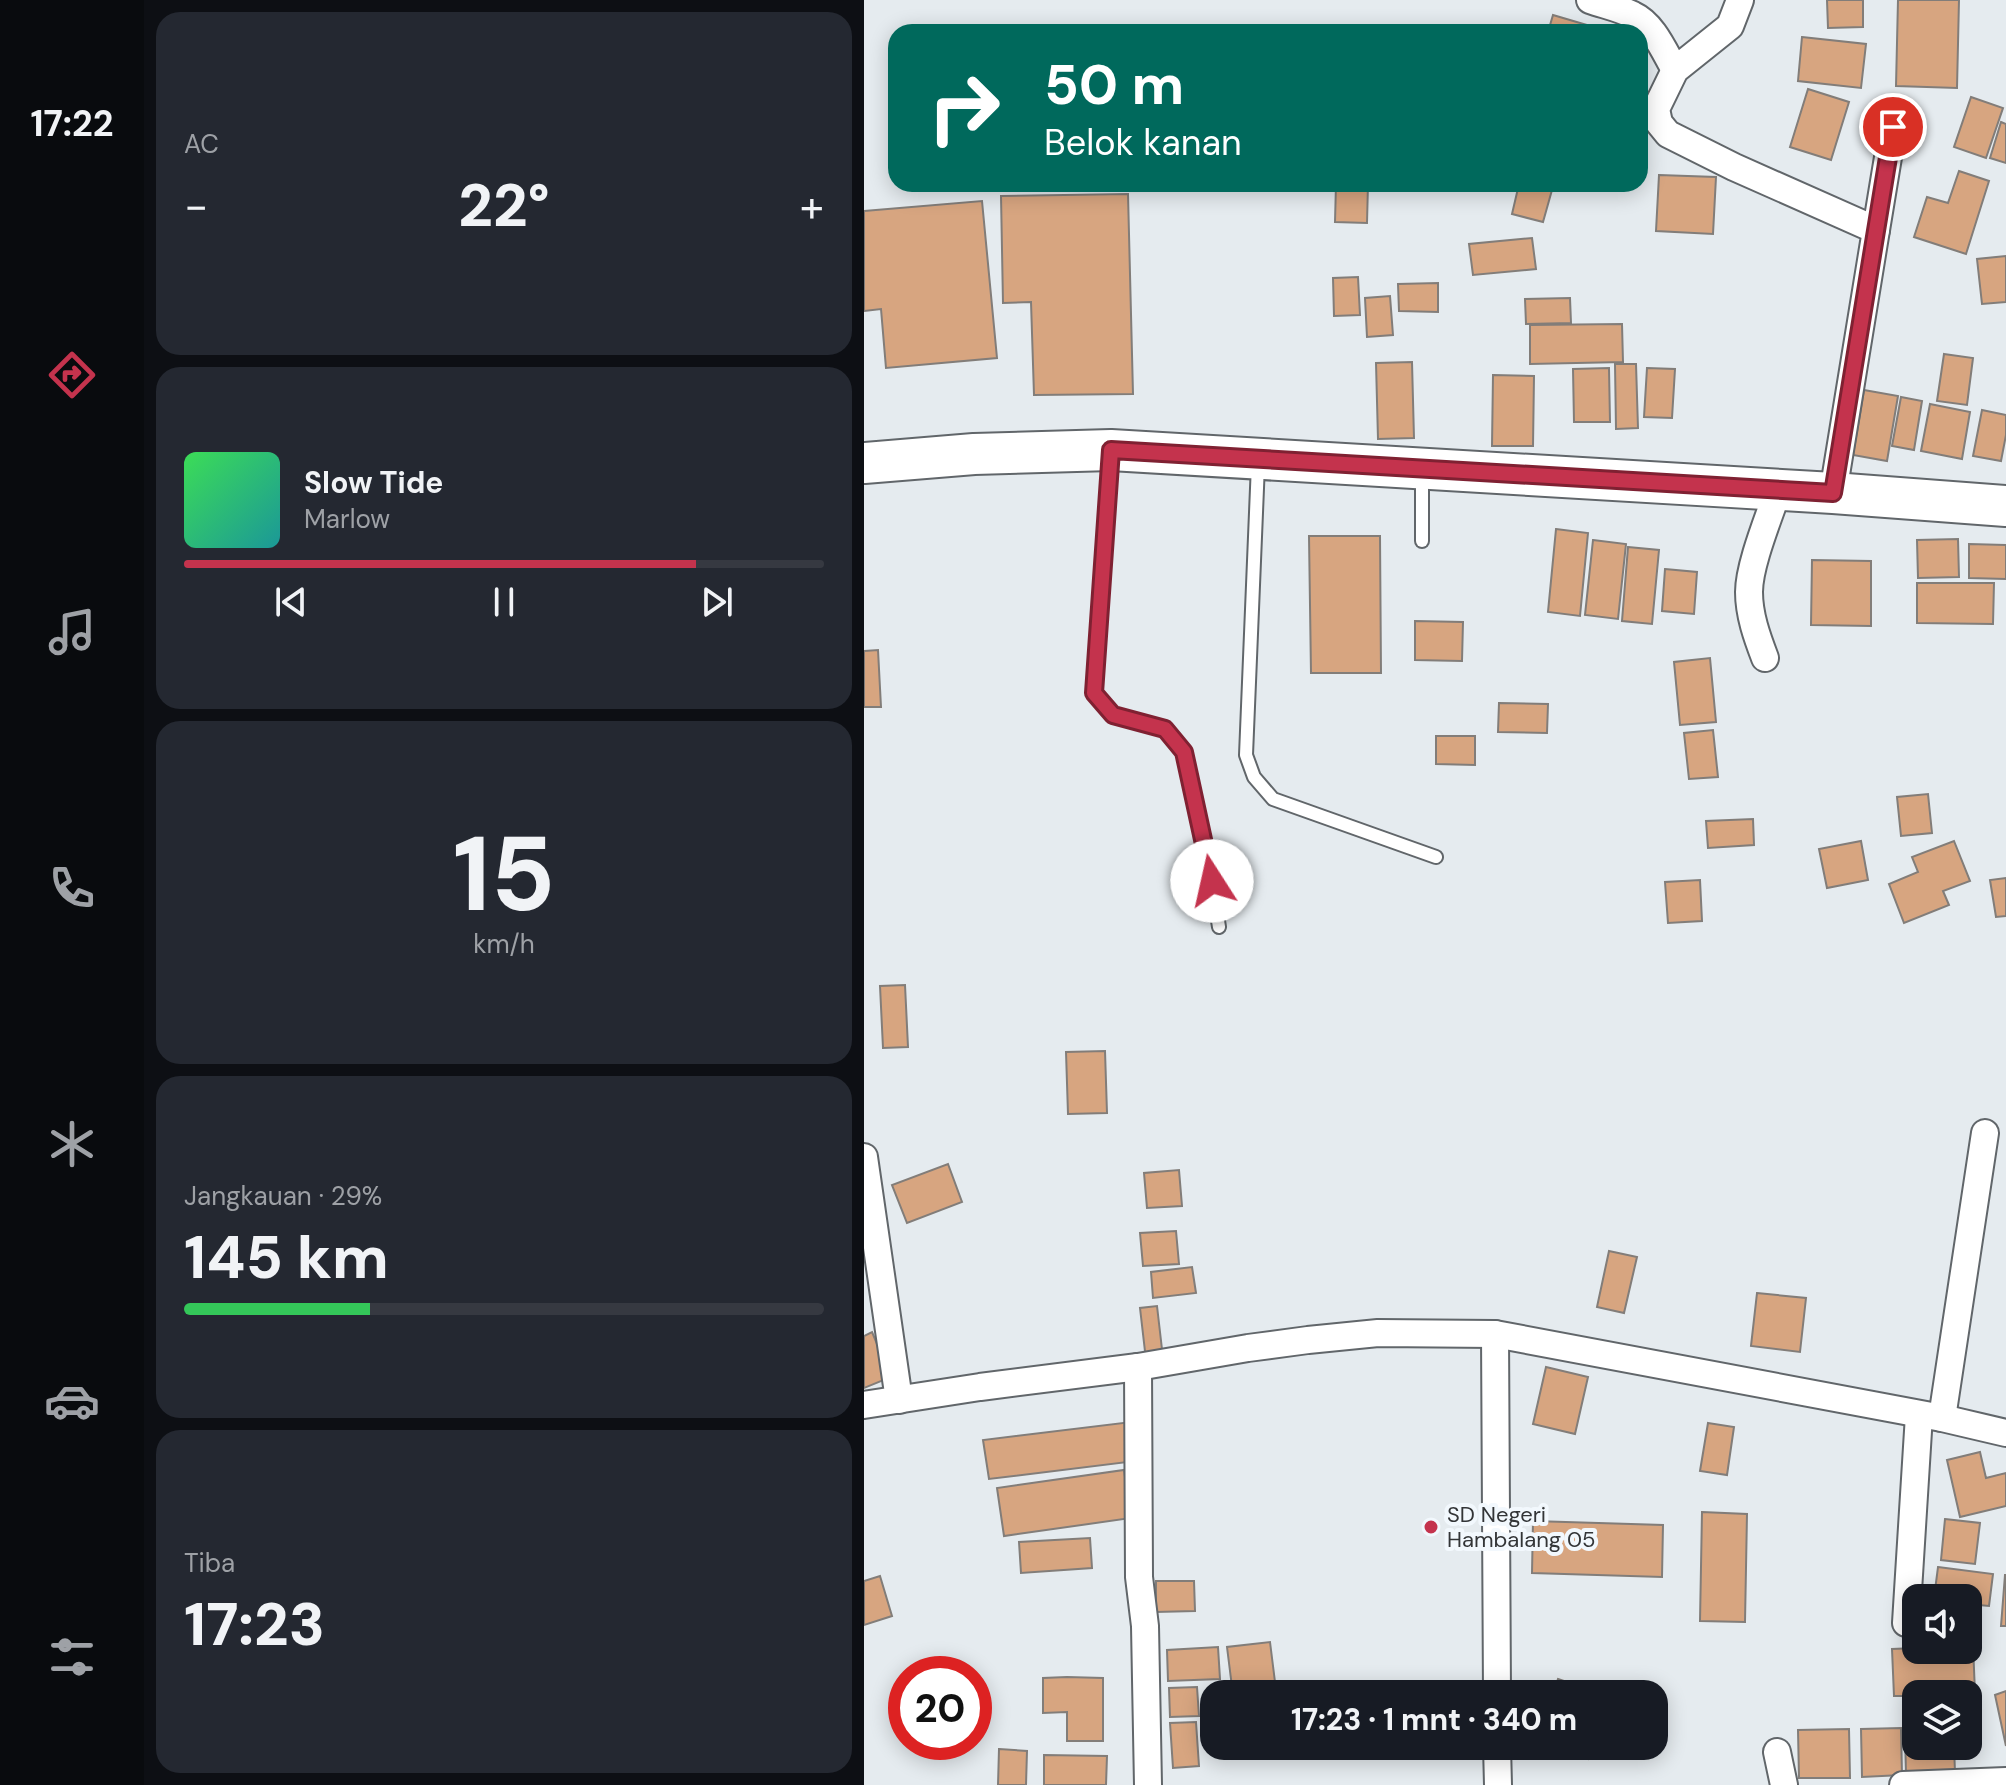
<!DOCTYPE html>
<html lang="id">
<head>
<meta charset="utf-8">
<style>
  body { margin:0; font-family:"DM Sans",sans-serif; background:#242831; color:#f1f3f6; height:100vh; display:flex; flex-direction:column; font-size:30px; white-space:nowrap }
  * { box-sizing:border-box; margin:0 }
  p { font-size:26px; color:#9ea1a6 }
  .icon { flex:none; width:44px; height:44px; fill:none; stroke:currentColor; stroke-width:2; stroke-linecap:round; stroke-linejoin:round }
  .map { position:relative; flex:1; overflow:hidden }
  .sheet { display:flex; flex-direction:column; gap:12px; padding:12px; background:#0d0f14; width:720px }
  .sheet>* { flex:none }
  .banner { position:absolute; left:24px; top:24px; width:760px; height:168px; border-radius:24px; box-shadow:0 4px 20px #0003; background:#00695c; color:#fff; overflow:hidden }
  .controls { position:absolute; left:1038px; top:1584px; display:grid; gap:16px }
  .controls a { display:grid; place-items:center; width:80px; height:80px; border-radius:16px; background:#171b24; box-shadow:0 4px 20px #0003; font-size:40px }
  .speed { position:absolute; left:24px; top:1656px; display:flex; gap:16px; font-size:40px; font-weight:700; text-align:center }
  .speed>* { display:grid; place-content:center; width:104px; height:104px; border-radius:50%; background:#171b24; box-shadow:0 4px 20px #0003; line-height:1 }
  .speed .limit { border:12px solid #d22; background:#fff; color:#111 }
  .pin { position:absolute; display:grid; place-items:center; width:68px; height:68px; color:#fff; margin:-34px; border:4px solid #fff; border-radius:50%; box-shadow:0 2px 8px #0007 }
  .me { position:absolute; width:88px; margin:-44px; rotate:350deg; stroke-linejoin:round; filter:drop-shadow(0 0 6px #0008) }
  .turn { display:flex; align-items:center; gap:28px; height:168px; padding:0 24px; font-size:36px }
  .turn .icon { width:104px; height:104px; stroke-width:2.5 }
  .turn b { display:block; font-size:56px; line-height:68px }
  .big { font-size:60px; font-weight:800; line-height:1.1 }
  .sheet .card { flex:1; display:flex; flex-direction:column; justify-content:center; gap:12px; min-width:0; padding:0 28px; border-radius:24px; background:#242831 }
  .sheet .dial { align-items:center; gap:0 }
  .dial b { font-size:104px; line-height:1 }
  .song { display:flex; align-items:center; gap:24px }
  .cover { width:96px; height:96px; border-radius:12px; background:linear-gradient(135deg,hsl(130 70% 55%),hsl(180 70% 35%)) }
  .played { height:8px; border-radius:4px; background:linear-gradient(90deg,#c4334d 80%,#363941 80%) }
  .keys { display:flex; justify-content:space-around; direction:ltr }
  .heat { display:flex; justify-content:space-between; align-items:center; font-size:44px; direction:ltr }
  .charge { height:12px; border-radius:6px; background:linear-gradient(90deg,#34c759 29%,#363941 0) }
  .trip { position:absolute; left:336px; top:1680px; width:468px; height:80px; border-radius:24px; background:#171b24; box-shadow:0 4px 20px #0003; font-weight:800; line-height:80px; text-align:center }
  main { display:flex; flex:1; min-height:0 }
  .menu { display:flex; flex-direction:column; width:144px; justify-content:space-around; align-items:center; background:#090b0e; color:#9ea1a6 }
  .menu .icon { width:56px; height:56px }
  .menu .active { color:#c4334d }
  .menu b { font-size:36px; color:#f1f3f6 }
  .map>svg:first-child { display:block }
</style>
</head>
<body>
<main>
<nav class="menu">
<b>17:22</b>
<svg class="icon active" aria-label="directions" viewBox="0 0 24 24"><path d="M12 3l9 9-9 9-9-9zM9 14v-3h6M13 9l2 2-2 2"/></svg>
<svg class="icon" aria-label="music" viewBox="0 0 24 24"><path d="M9 18V5l10-2v13"/><circle cx="6" cy="18" r="3"/><circle cx="16" cy="16" r="3"/></svg>
<svg class="icon" aria-label="phone" viewBox="0 0 24 24"><path d="M5 4h4l2 5-3 2q2 4 5 5l2-3 5 2v4C11 20 4 13 5 4z"/></svg>
<svg class="icon" aria-label="climate" viewBox="0 0 24 24"><path d="M12 3v18M4 7l16 10M4 17L20 7"/></svg>
<svg class="icon" aria-label="car" viewBox="0 0 24 24"><path d="M5 17H2v-5l4-1 3-4h7l3 4 3 1v5h-3M9 17h6M6 11h13"/><circle cx="7" cy="17" r="2"/><circle cx="17" cy="17" r="2"/></svg>
<svg class="icon" aria-label="filters" viewBox="0 0 24 24"><path d="M4 7h16M4 17h16"/><circle cx="9" cy="7" r="2"/><circle cx="15" cy="17" r="2"/></svg>
</nav>
<section class="sheet">
<div class="card"><p>AC</p>
<div class="heat"><a>−</a><b class="big">22°</b><a>+</a></div>
</div>
<div class="card">
<div class="song"><i class="cover"></i><div><b>Slow Tide</b><p>Marlow</p></div></div>
<div class="played"></div>
<div class="keys"><svg class="icon" aria-label="previous" viewBox="0 0 24 24"><path d="M18 5L8 12l10 7zM5 5v14"/></svg><svg class="icon" aria-label="pause" viewBox="0 0 24 24"><path d="M8 5v14M16 5v14"/></svg><svg class="icon" aria-label="next" viewBox="0 0 24 24"><path d="M6 5l10 7-10 7zM19 5v14"/></svg></div>
</div>
<div class="card dial"><b>15</b><p>km/h</p></div>
<div class="card"><p>Jangkauan · 29%</p><b class="big">145 km</b><div class="charge"></div></div>
<div class="card"><p>Tiba</p><b class="big">17:23</b></div>
</section>
<div class="map">
<svg width="1142" height="1785" viewBox="0 0 1142 1785">
  <rect width="100%" height="100%" fill="#e5ebef"/>
  <!-- building -->
  <g fill="#d7a580" stroke="#827d79" stroke-width="2">
    <path d="M963,0H999V27L964,28Z"/>
    <path d="M1034,0H1095L1093,88L1032,86Z"/>
    <path d="M689,15L733,28L732,32H684Z"/>
    <path d="M938,37L1002,44L997,88L934,81Z"/>
    <path d="M944,89L985,102L967,160L926,147Z"/>
    <path d="M1107,97L1139,108L1122,158L1090,147Z"/>
    <path d="M1137,122L1142,124V163L1126,158Z"/>
    <path d="M1095,171L1125,181L1102,254L1050,237L1063,197L1084,203Z"/>
    <path d="M795,175L852,177L849,234L792,231Z"/>
    <path d="M472,184H504L503,223L471,222Z"/>
    <path d="M655,184H665L688,190L679,222L648,214Z"/>
    <path d="M264,194L269,394L170,395L167,302L139,303L137,196Z"/>
    <path d="M118,201L133,358L22,368L17,309L0,311V211Z"/>
    <path d="M668,238L672,269L609,275L605,244Z"/>
    <path d="M1142,256V302L1118,304L1113,259Z"/>
    <path d="M494,277L496,315L470,316L469,278Z"/>
    <path d="M574,283V312L535,311L534,284Z"/>
    <path d="M526,296L529,335L503,337L501,298Z"/>
    <path d="M706,298L707,323L662,324L661,299Z"/>
    <path d="M758,324L759,362L666,364V325Z"/>
    <path d="M1080,354L1109,358L1103,405L1073,401Z"/>
    <path d="M548,362L550,438L514,439L512,363Z"/>
    <path d="M751,364H772L774,428L752,429Z"/>
    <path d="M745,368L746,422H710L709,369Z"/>
    <path d="M783,368L811,369L808,418L780,417Z"/>
    <path d="M629,375L670,376L669,446H628Z"/>
    <path d="M1000,390L1034,396L1023,461L989,455Z"/>
    <path d="M1037,397L1058,401L1050,450L1028,446Z"/>
    <path d="M1066,404L1106,412L1098,459L1057,451Z"/>
    <path d="M1118,410L1142,415V435L1137,461L1109,456Z"/>
    <path d="M692,529L724,533L716,616L684,612Z"/>
    <path d="M445,536H516L517,673H447Z"/>
    <path d="M1094,539L1095,577L1054,578L1053,540Z"/>
    <path d="M729,540L762,544L754,619L721,615Z"/>
    <path d="M1105,544L1142,545V579L1105,578Z"/>
    <path d="M764,547L795,550L788,624L758,621Z"/>
    <path d="M948,560L1007,561V626L947,625Z"/>
    <path d="M801,569L833,572L830,614L798,611Z"/>
    <path d="M1053,583H1130L1129,624L1053,623Z"/>
    <path d="M551,621L599,622L598,661L551,660Z"/>
    <path d="M14,650L17,707H0V651Z"/>
    <path d="M846,658L852,722L816,725L810,662Z"/>
    <path d="M635,703L684,704L683,733L634,732Z"/>
    <path d="M849,730L854,777L825,779L820,733Z"/>
    <path d="M572,736H611V765L572,764Z"/>
    <path d="M1064,794L1068,833L1037,836L1033,797Z"/>
    <path d="M889,819L890,845L844,848L842,821Z"/>
    <path d="M997,841L1004,880L963,888L955,849Z"/>
    <path d="M1090,841L1106,881L1079,891L1085,905L1040,923L1025,884L1054,872L1048,857Z"/>
    <path d="M1142,878V916L1132,917L1126,880Z"/>
    <path d="M836,880L838,921L804,923L801,882Z"/>
    <path d="M41,985L44,1047L19,1048L16,986Z"/>
    <path d="M241,1051L243,1113L204,1114L202,1052Z"/>
    <path d="M84,1164L98,1202L43,1223L28,1185Z"/>
    <path d="M315,1170L318,1206L283,1208L280,1173Z"/>
    <path d="M312,1231L315,1264L279,1266L276,1233Z"/>
    <path d="M745,1251L773,1257L760,1313L733,1307Z"/>
    <path d="M328,1267L332,1293L289,1298L287,1272Z"/>
    <path d="M893,1293L942,1298L936,1352L887,1346Z"/>
    <path d="M293,1306L299,1358L282,1360L276,1308Z"/>
    <path d="M8,1332L27,1377L0,1388V1336Z"/>
    <path d="M682,1367L724,1377L711,1434L669,1424Z"/>
    <path d="M267,1422L272,1461L125,1479L119,1440Z"/>
    <path d="M844,1423L870,1427L863,1475L836,1471Z"/>
    <path d="M1116,1452L1122,1478L1142,1473V1506L1096,1517L1083,1460Z"/>
    <path d="M260,1470L267,1518L140,1536L133,1488Z"/>
    <path d="M838,1512L883,1514L881,1622L836,1621Z"/>
    <path d="M1081,1519L1116,1523L1111,1564L1077,1560Z"/>
    <path d="M669,1521L799,1525L798,1577L668,1573Z"/>
    <path d="M226,1538L228,1568L157,1573L155,1542Z"/>
    <path d="M1074,1567L1129,1574L1125,1606L1104,1604V1598H1070Z"/>
    <path d="M1141,1575H1142V1626H1137Z"/>
    <path d="M16,1576L28,1616L0,1625V1581Z"/>
    <path d="M292,1581H330L331,1611L292,1612Z"/>
    <path d="M406,1642L411,1682L368,1687L363,1647Z"/>
    <path d="M1109,1645L1111,1693L1052,1694V1696H1030L1028,1649L1052,1648V1650H1104V1646Z"/>
    <path d="M354,1647L356,1679L304,1681L303,1650Z"/>
    <path d="M203,1677L239,1678V1741H203V1712L179,1713V1678Z"/>
    <path d="M694,1679L738,1694H689Z"/>
    <path d="M333,1687L335,1716L306,1717L305,1688Z"/>
    <path d="M1142,1691V1746L1131,1695Z"/>
    <path d="M332,1722L335,1766L309,1768L306,1723Z"/>
    <path d="M1037,1728L1038,1775L998,1777L997,1729Z"/>
    <path d="M985,1729L986,1778H935L934,1730Z"/>
    <path d="M1052,1733V1746H1090L1091,1772L1042,1774L1041,1734Z"/>
    <path d="M698,1746H728L724,1759L696,1750Z"/>
    <path d="M135,1749L163,1751L162,1785H134Z"/>
    <path d="M180,1755L243,1756L242,1785H180Z"/>
  </g>
  <g fill="none" stroke-linecap="round" stroke-linejoin="round">
    <!-- lane casing -->
    <g stroke="#61666a" stroke-width="16">
      <g id="lane">
        <path d="M246,457L230,693L249,715L301,729L320,752L344,857L355,927"/>
        <path d="M394,464L382,755L390,777L409,799L572,857"/>
        <path d="M558,475V541"/>
      </g>
    </g>
    <!-- street casing -->
    <g stroke="#61666a" stroke-width="30">
      <g id="street">
        <path d="M726,0C740,5 755,8 769,15C789,24 800,51 811,70"/>
        <path d="M876,0L866,26L811,70L792,109L795,123L804,134L870,167L1012,230L969,493"/>
        <path d="M1012,230L1031,115"/>
        <path d="M901,658C893,637 885,615 885,592C885,565 905,517 914,490"/>
        <path d="M0,1157L35,1400"/>
        <path d="M631,1334L633,1694"/>
        <path d="M274,1367L275,1577L281,1626L284,1785"/>
        <path d="M0,1405L116,1387L274,1367L384,1348L444,1340L514,1333L631,1334L1078,1418L1142,1433"/>
        <path d="M1078,1418L1121,1133"/>
        <path d="M1042,1623L1055,1415"/>
        <path d="M633,1746L634,1785"/>
        <path d="M913,1752L920,1785"/>
        <path d="M1039,1785L1142,1781"/>
      </g>
    </g>
    <!-- primary casing -->
    <g stroke="#61666a" stroke-width="44">
      <path id="primary" d="M0,463L110,454L247,450L969,493L1142,506"/>
    </g>
    <!-- lane -->
    <use href="#lane" stroke="#fff" stroke-width="12"/>
    <!-- street -->
    <use href="#street" stroke="#fff" stroke-width="26"/>
    <!-- primary -->
    <use href="#primary" stroke="#fff" stroke-width="40"/>
  </g>
  <g fill="none" stroke-linecap="round" stroke-linejoin="round">
    <!-- route casing -->
    <g stroke="#7f2132" stroke-width="20">
      <path id="route" d="M348,881L320,752L301,729L249,715L230,693L247,450L969,493L1029,127"/>
    </g>
    <!-- route -->
    <use href="#route" stroke="#c4334d" stroke-width="14"/>
  </g>
  <!-- markers -->
  <circle fill="#c4334d" stroke="#f2f8fd" stroke-width="3" cx="567" cy="1527" r="8"/>
  <g text-anchor="middle" dominant-baseline="central" stroke-width="8" stroke-linejoin="round" paint-order="stroke">
    <!-- poi labels -->
    <g font-size="22" fill="#333537" stroke="#f2f8fd" text-anchor="start">
      <text x="583" y="1514">SD Negeri<tspan x="583" dy="25">Hambalang 05</tspan></text>
    </g>
  </g>
</svg>
<div class="controls">
<a><svg class="icon" aria-label="sound" viewBox="0 0 24 24"><path d="M4 9h4l5-4v14l-5-4H4zM17 9q2 3 0 6"/></svg></a>
<a><svg class="icon" aria-label="layers" viewBox="0 0 24 24"><path d="M12 4l9 5-9 5-9-5zM3 14l9 5 9-5"/></svg></a>
</div>
<div class="speed"><div class="limit">20</div></div>
<div class="pin" style="left:1029px;top:127px;background:#d93025"><svg class="icon" aria-label="arrive" viewBox="0 0 24 24"><path d="M6 21V4h12l-3 4 3 4H6"/></svg></div>
<svg class="me" style="left:348px;top:881px" viewBox="-20 -20 40 40"><circle r="19" fill="#fff"/><path d="M0-13L10 11 0 6-10 11z" fill="#c4334d"/></svg>
<div class="trip">17:23 · 1 mnt · 340 m</div>
<div class="banner">
<div class="turn"><svg class="icon" aria-label="right" viewBox="0 0 24 24"><path d="M7 20v-9h11M14 6l5 5-5 5"/></svg><div><b>50 m</b>Belok kanan</div></div>
</div>
</div>
</main>
</body>
</html>
